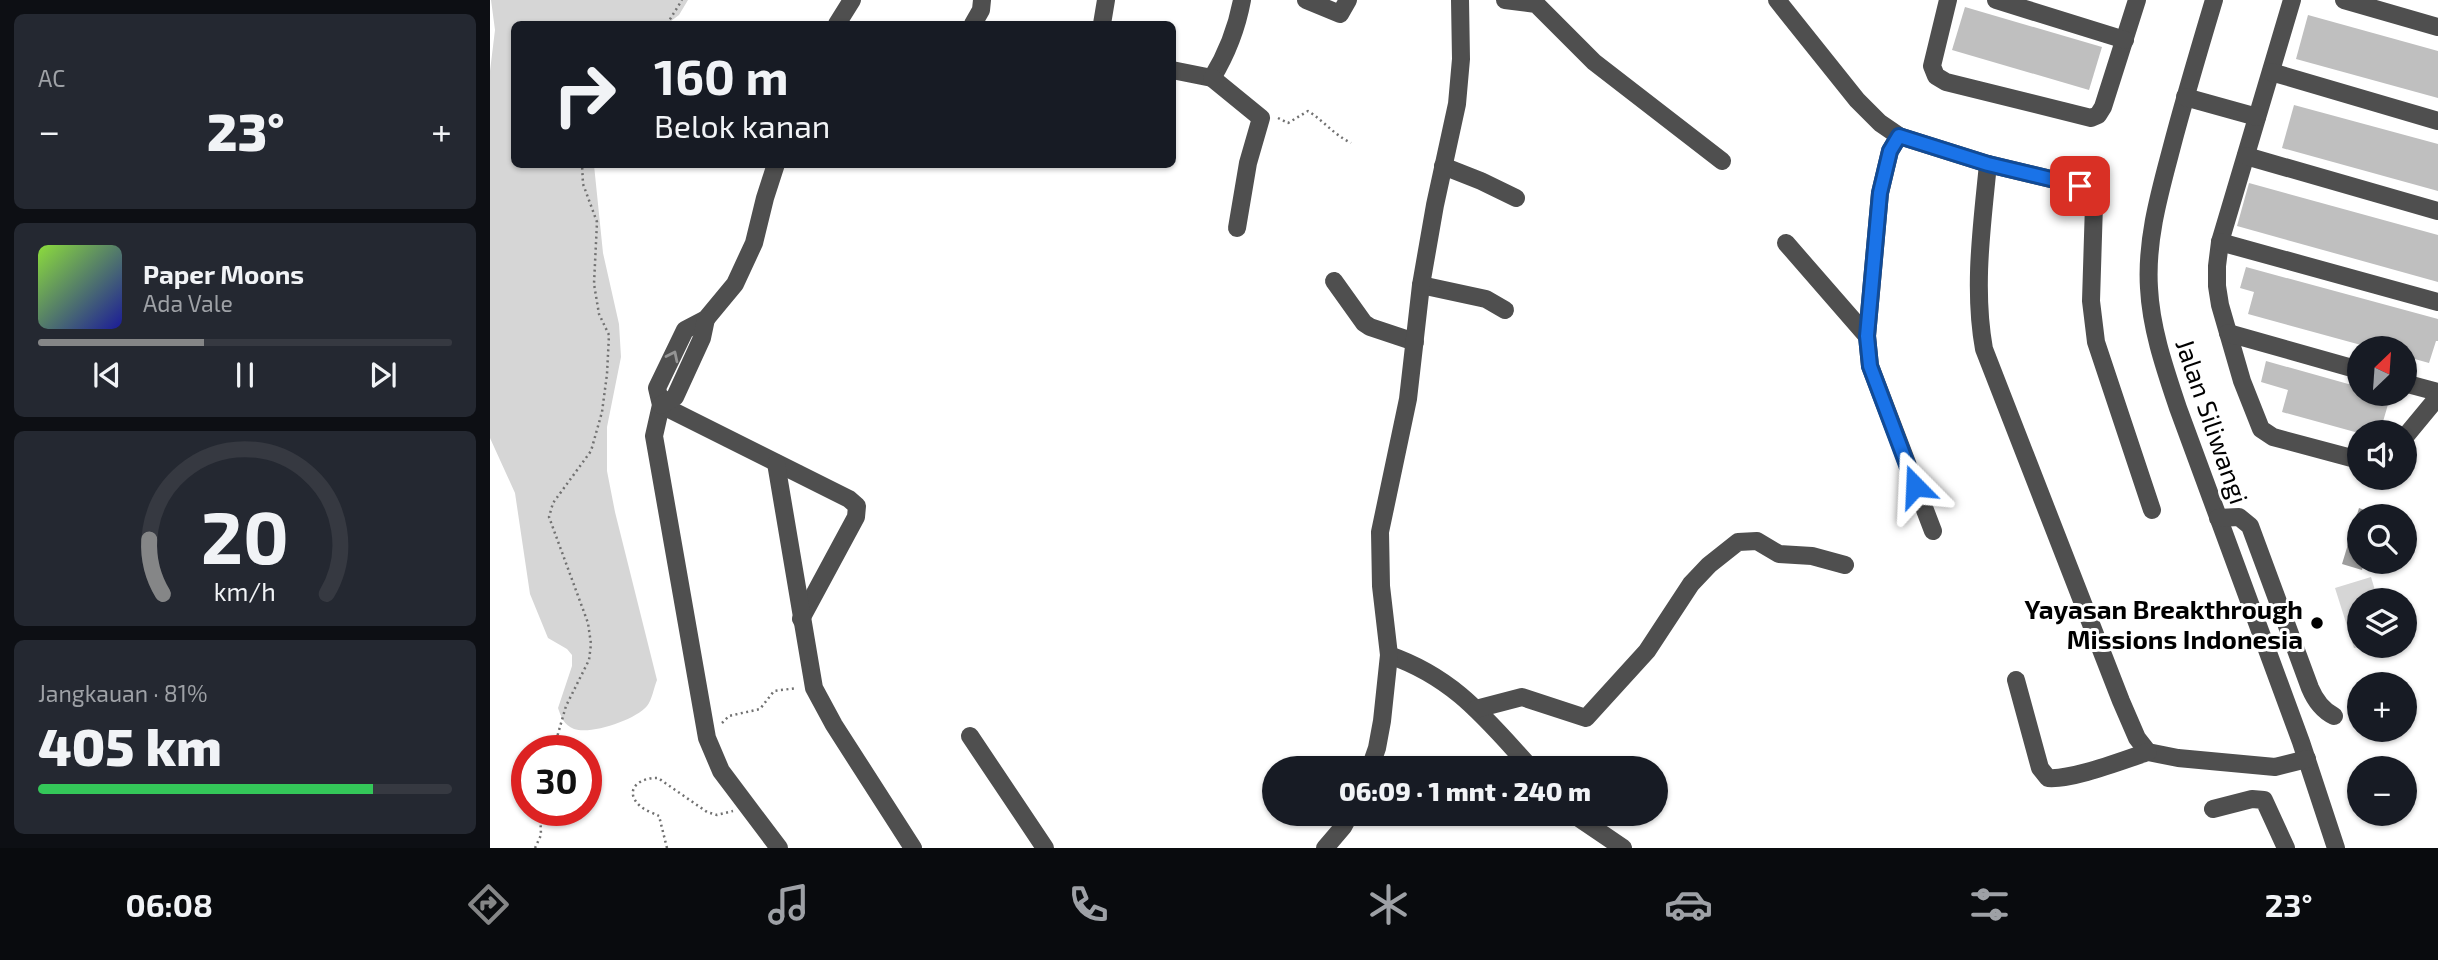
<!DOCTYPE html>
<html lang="id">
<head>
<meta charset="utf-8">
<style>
  body { margin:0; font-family:"Exo 2",sans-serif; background:#242831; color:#f1f3f6; height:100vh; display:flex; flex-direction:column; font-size:26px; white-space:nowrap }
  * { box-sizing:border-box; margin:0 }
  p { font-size:23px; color:#9ea1a6 }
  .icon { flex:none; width:38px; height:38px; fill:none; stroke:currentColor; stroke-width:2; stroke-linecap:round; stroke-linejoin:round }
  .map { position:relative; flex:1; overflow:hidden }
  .sheet { display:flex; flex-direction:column; gap:14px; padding:14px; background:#0d0f14; width:490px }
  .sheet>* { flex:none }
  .top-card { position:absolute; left:21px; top:21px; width:665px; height:147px; border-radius:10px; box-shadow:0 2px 5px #0004; background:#171b24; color:#f1f3f6; overflow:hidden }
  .needle { width:46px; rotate:25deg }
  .fabs { position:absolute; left:1857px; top:336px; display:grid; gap:14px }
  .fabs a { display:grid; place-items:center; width:70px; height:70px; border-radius:50%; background:#171b24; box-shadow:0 2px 5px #0004; font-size:35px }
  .speed { position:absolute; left:21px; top:735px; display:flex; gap:14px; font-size:35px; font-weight:700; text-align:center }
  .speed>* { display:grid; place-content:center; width:91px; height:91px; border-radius:50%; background:#171b24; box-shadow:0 2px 5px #0004; line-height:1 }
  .speed .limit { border:10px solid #d22; background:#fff; color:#111 }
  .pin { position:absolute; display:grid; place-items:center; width:60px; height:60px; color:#fff; margin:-30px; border-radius:14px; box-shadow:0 4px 10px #0006 }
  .me { position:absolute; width:77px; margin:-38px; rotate:339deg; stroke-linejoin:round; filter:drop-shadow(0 0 5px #0008) }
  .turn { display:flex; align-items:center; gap:24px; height:147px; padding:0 28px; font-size:32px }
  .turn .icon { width:91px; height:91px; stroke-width:2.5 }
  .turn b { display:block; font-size:49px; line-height:60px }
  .big { font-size:52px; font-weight:800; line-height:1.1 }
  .sheet .tile { flex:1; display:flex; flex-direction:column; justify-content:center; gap:10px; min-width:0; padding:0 24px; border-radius:10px; background:#242831 }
  .sheet .dial { align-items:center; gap:0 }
  .dial svg { height:182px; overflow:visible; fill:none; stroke:#363941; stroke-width:7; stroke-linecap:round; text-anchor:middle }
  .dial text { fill:#f1f3f6; stroke:none }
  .song { display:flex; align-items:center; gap:21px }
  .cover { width:84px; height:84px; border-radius:10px; background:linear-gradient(135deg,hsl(90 70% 55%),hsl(240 70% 35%)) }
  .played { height:7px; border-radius:4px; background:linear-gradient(90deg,#858687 40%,#363941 40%) }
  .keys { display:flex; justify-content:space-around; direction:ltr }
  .heat { display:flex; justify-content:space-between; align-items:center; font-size:38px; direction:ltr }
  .charge { height:10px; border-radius:5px; background:linear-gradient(90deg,#34c759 81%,#363941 0) }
  .trip { position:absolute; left:772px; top:756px; width:406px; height:70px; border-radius:35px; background:#171b24; box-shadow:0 2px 5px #0004; font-weight:800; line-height:70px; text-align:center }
  .dock { display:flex; height:112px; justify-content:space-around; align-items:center; background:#090b0e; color:#9ea1a6 }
  .dock .icon { width:49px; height:49px }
  .dock .on { color:#858687 }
  .dock b { font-size:32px; color:#f1f3f6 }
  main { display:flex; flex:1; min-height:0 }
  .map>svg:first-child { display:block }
</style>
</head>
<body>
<main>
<section class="sheet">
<div class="tile"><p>AC</p>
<div class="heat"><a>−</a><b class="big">23°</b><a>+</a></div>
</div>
<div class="tile">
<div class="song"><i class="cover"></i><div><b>Paper Moons</b><p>Ada Vale</p></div></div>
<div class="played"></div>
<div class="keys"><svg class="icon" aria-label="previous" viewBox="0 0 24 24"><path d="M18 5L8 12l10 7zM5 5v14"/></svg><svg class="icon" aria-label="pause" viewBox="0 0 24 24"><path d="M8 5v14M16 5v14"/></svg><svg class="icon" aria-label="next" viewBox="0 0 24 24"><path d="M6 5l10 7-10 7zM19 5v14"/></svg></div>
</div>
<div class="tile dial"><svg viewBox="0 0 100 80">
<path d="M14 69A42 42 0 1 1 86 69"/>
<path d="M14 69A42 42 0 0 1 8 45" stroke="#858687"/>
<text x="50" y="56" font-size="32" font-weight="700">20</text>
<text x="50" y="72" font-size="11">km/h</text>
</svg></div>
<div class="tile"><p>Jangkauan · 81%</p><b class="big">405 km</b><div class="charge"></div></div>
</section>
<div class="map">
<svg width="1948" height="848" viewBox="0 0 1948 848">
  <rect width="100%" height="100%" fill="#fff"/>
  <!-- green -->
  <g fill="#d6d6d6">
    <path d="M1,0H198L189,15L177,24H24V164L104,165L113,253L129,324L131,357L117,427V471L125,512L167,680C164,687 162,700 157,706C145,720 101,735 84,729C74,725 71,717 68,708L82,666V655L77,649L58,638L40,594L25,493L0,438V71L5,30Z"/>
    <path d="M1881,577L1888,600H1869V646H1873L1864,648L1845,588Z"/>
  </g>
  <!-- water -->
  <path fill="#9d9d9d" d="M1869,508L1888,515L1869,516V562H1874L1872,570L1852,564Z"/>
  <!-- building -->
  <g fill="#bfbfbf">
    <path d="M1475,7L1612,47L1599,90L1462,50Z"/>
    <path d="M1818,15L1948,51V98L1806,59Z"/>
    <path d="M1804,105L1948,144V191L1792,148Z"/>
    <path d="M1759,183L1948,235V282L1747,226Z"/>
    <path d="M1756,267L1948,319V341H1946L1939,363L1914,356V348H1882L1758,314L1764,292L1750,288Z"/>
    <path d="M1776,361L1869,387V394H1901L1890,432H1865L1792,412L1798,390L1771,382Z"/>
  </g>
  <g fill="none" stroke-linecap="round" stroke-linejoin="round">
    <!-- path -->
    <g stroke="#717171" stroke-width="2.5" stroke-dasharray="2 3.5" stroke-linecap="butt">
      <path d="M177,24L192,0"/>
      <path d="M788,118L798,123L818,111C834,121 843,134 861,143"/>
      <path d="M232,723L239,716L270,709L284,691L307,688"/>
      <path d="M63,751L76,706L99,660L101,644L98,623L59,517L63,503L101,451L112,412L117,374L119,335L109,314L104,284L107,222L93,184L92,164"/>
      <path d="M45,848L51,835L50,810"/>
      <path d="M177,848L169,816C163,813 154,810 149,805C133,789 151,777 168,778L217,812L227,815L243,811"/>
    </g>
    <!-- minor -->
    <g stroke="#4f4f4f" stroke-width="18">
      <path d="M816,0L850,14L858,0"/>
      <path d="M1015,0L1046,4L1104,62L1232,161"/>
      <path d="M1287,0L1367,100L1390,123L1409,136L1498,164L1590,186L1600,193L1604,204L1601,301L1606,342L1662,510"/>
      <path d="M1458,0L1442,66L1446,76L1456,82L1601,118L1608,115L1613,107L1647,0"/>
      <path d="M1506,0L1635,40"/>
      <path d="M1724,0C1709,50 1694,100 1681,150C1669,195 1656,241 1659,288C1661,329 1675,369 1688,408L1811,742L1846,848"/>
      <path d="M1802,0L1730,242L1727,266V286L1730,305L1752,381L1771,429L1783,437L1869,460"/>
      <path d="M1854,0L1948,27"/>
      <path d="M347,24L362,0"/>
      <path d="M483,24L491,10L492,0"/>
      <path d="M612,24L616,0"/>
      <path d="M682,70L722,78C736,55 747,27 752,0"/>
      <path d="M1781,72L1948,121"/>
      <path d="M722,78L771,118L758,163L747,228"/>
      <path d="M1695,97L1767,117"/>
      <path d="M1409,136L1400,151L1390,193L1377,336L1380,366L1443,531"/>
      <path d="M1756,156L1948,211"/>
      <path d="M286,164L275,198L264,243L245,284L216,319L195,330L167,388L171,405L164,436L217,738L231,771L289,848"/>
      <path d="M1498,164C1492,226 1483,288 1494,349L1631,701L1647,738L1658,752L1688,758L1785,767L1817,759"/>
      <path d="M953,166L991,181L1026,198"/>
      <path d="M1730,242L1948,302"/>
      <path d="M1296,243L1377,336"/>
      <path d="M844,281L874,323L880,327L925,342"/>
      <path d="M931,285L996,299L1015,310"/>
      <path d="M1738,333L1869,370"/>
      <path d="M1914,383L1948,392"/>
      <path d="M171,405L359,499L367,506L366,517L311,619"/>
      <path d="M171,405L185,397L212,338L216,319"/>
      <path d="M1914,438L1948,397"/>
      <path d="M286,463L324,688L344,725L423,848"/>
      <path d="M1728,518L1749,517L1760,526L1820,688C1825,700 1832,710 1844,716"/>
      <path d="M899,655C965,678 996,719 1041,768"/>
      <path d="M1526,680L1550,768L1558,778C1583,780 1633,760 1658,752"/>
      <path d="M986,709L1032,697L1096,718L1157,651L1201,584L1219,565L1248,542L1267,541L1289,554L1322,556L1355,565"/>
      <path d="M480,736L555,848"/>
      <path d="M880,768L887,748L892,721L899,655L891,586L890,532L918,399L931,285L945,205L967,104L971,59L970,0"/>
      <path d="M1723,809L1762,799L1774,800L1796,848"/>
      <path d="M1083,814L1133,848"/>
      <path d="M835,848L853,827L860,814"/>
    </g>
  </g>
  <!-- one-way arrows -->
  <defs><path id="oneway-chevron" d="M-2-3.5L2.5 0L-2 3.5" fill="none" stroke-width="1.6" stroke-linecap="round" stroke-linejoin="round" transform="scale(1.75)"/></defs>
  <use stroke="#959595" href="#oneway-chevron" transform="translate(183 356) rotate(-64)"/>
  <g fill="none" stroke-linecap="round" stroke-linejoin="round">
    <!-- route casing -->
    <g stroke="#114b97" stroke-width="18">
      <path id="route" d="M1425,486L1380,366L1377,336L1390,193L1400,151L1409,136L1498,164L1590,186"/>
    </g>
    <!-- route -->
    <use href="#route" stroke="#1a73e8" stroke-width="12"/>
  </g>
  <!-- markers -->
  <circle fill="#000" stroke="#fff" stroke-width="2.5" cx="1827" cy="623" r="7"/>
  <g text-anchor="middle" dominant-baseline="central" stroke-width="6" stroke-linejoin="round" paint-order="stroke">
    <!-- street labels -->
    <g font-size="26" fill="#000" stroke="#fff">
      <text transform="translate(1723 421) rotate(71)">Jalan Siliwangi</text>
    </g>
    <!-- poi labels -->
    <g font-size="26" font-weight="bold" fill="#000" stroke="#fff" text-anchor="end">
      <text x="1813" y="608">Yayasan Breakthrough<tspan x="1813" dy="30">Missions Indonesia</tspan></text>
    </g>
  </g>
</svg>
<div class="fabs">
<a><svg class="needle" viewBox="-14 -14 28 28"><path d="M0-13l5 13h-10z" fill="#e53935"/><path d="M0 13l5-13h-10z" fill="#9ea1a6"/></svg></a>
<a><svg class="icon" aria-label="sound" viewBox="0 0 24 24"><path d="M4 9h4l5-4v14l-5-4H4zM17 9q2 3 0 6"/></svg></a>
<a><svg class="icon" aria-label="search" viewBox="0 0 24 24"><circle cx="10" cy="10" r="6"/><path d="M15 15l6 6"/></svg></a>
<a><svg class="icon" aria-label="layers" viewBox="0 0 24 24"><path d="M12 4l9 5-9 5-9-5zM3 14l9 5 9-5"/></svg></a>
<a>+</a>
<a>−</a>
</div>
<div class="speed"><div class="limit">30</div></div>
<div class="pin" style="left:1590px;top:186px;background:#d93025"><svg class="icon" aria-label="arrive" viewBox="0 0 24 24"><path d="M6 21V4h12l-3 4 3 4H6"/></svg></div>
<svg class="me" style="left:1425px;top:486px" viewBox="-20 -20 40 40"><path d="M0-17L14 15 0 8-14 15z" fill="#1a73e8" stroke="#fff" stroke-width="4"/></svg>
<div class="trip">06:09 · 1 mnt · 240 m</div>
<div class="top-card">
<div class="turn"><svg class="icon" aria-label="right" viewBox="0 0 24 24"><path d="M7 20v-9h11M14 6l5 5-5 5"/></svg><div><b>160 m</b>Belok kanan</div></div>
</div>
</div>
</main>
<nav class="dock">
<b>06:08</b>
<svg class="icon on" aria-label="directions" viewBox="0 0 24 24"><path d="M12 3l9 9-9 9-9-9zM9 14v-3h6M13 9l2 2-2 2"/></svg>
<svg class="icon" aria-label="music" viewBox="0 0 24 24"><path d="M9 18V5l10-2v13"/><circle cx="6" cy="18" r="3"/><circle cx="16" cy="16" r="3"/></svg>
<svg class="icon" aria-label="phone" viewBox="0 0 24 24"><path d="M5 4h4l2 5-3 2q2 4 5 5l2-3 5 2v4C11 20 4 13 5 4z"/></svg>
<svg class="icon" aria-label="climate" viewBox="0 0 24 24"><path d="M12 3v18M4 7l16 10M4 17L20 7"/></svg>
<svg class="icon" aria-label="car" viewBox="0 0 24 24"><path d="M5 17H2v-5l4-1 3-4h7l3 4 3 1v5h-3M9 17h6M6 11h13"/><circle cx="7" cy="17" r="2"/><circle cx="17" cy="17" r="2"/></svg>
<svg class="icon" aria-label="filters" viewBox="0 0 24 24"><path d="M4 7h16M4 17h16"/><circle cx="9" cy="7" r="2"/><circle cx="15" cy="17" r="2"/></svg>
<b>23°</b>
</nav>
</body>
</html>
